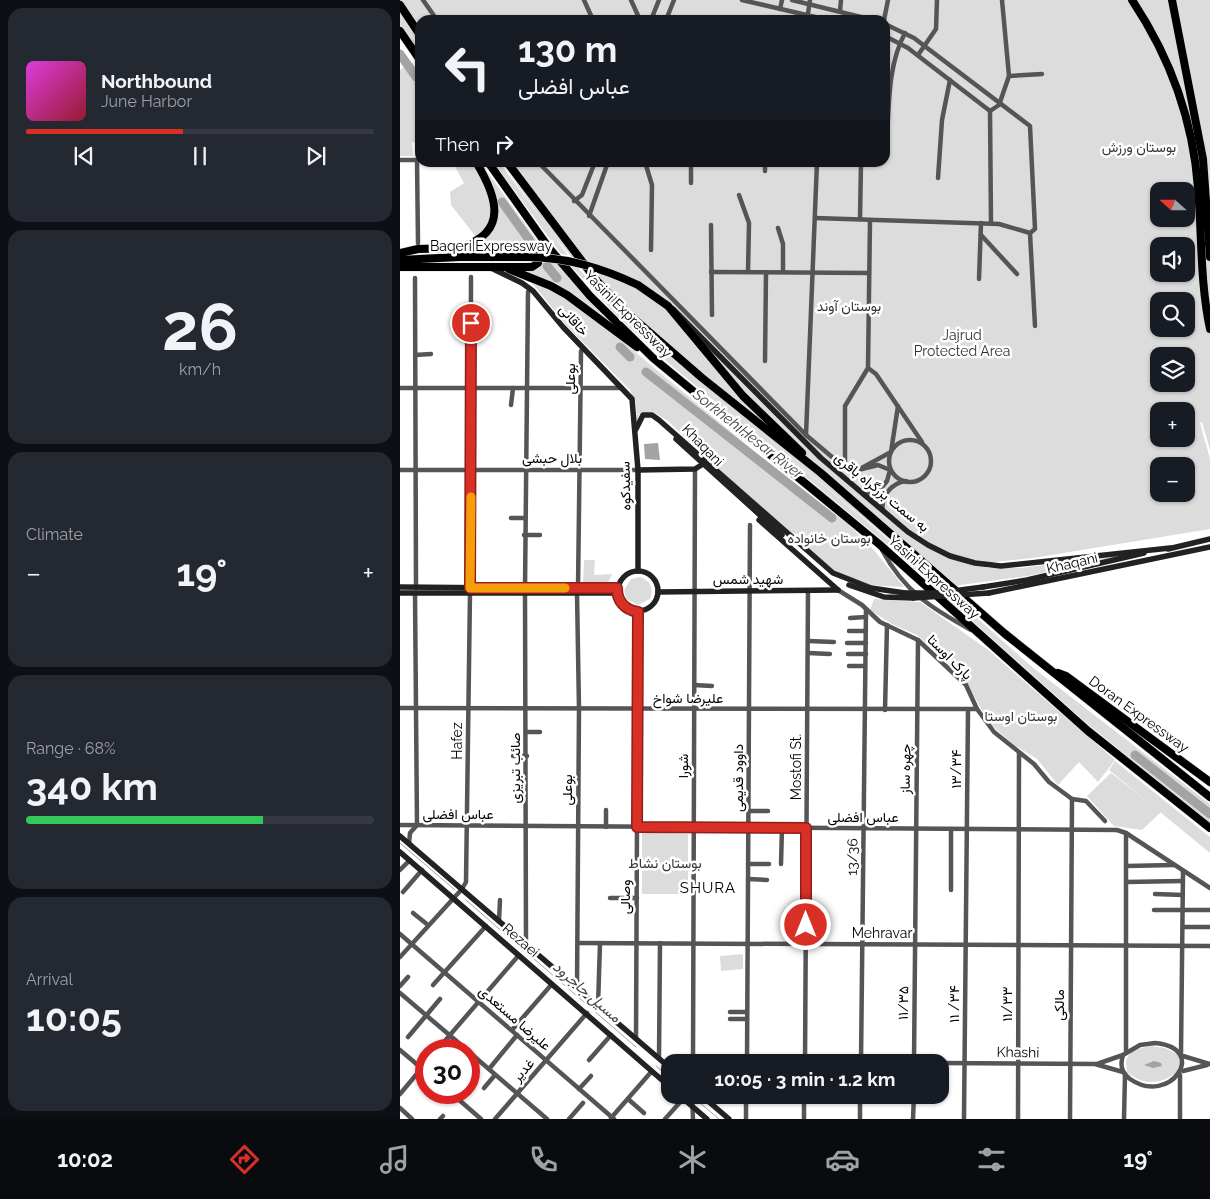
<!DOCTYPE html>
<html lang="en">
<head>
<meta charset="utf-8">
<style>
  body { margin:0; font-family:Raleway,Vazirmatn,sans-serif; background:#242831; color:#f1f3f6; height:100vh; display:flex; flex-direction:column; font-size:19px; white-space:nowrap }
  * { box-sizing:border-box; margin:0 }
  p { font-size:16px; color:#9ea1a6 }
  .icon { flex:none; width:28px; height:28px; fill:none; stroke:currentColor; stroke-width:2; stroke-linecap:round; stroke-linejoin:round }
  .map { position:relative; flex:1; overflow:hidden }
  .panel { display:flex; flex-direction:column; gap:8px; padding:8px; background:#0d0f14; width:400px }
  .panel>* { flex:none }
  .guide { position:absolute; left:15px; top:15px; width:475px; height:152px; border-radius:15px; box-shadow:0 1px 4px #0004; background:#171b24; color:#f1f3f6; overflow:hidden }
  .needle { width:32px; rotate:291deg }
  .tools { position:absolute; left:750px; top:182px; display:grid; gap:10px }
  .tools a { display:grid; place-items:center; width:45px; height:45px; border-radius:10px; background:#171b24; box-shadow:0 1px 4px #0004; font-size:25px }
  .speed { position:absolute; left:15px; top:1039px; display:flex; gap:10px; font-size:25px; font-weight:700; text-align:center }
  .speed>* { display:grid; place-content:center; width:65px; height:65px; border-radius:50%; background:#171b24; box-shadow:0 1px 4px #0004; line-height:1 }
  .speed .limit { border:8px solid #d22; background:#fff; color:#111 }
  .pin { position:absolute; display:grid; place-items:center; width:42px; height:42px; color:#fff; margin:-21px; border:2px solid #fff; border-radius:50%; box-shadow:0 1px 5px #0007 }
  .me { position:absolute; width:55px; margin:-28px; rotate:0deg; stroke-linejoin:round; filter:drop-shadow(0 0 4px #0008) }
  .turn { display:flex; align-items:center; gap:18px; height:105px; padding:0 20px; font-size:22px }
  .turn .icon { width:65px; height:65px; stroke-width:2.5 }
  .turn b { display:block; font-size:35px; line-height:42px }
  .then { display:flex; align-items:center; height:48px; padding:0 20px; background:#0003; gap:10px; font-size:19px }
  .big { font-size:38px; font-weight:700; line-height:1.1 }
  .panel .widget { flex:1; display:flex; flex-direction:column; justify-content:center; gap:8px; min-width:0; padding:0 18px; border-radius:15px; background:#242831 }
  .panel .dial { align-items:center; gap:0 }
  .dial b { font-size:65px; line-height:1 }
  .song { display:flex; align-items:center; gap:15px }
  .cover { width:60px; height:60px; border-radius:8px; background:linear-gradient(135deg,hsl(300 70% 55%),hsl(350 70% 35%)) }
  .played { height:5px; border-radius:2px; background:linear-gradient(90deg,#d93025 45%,#363941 45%) }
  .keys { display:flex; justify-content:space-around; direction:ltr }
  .heat { display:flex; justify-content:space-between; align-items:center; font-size:28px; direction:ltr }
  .charge { height:8px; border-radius:4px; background:linear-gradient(90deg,#34c759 68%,#363941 0) }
  .trip { position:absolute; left:261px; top:1054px; width:288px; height:50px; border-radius:15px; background:#171b24; box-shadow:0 1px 4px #0004; font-weight:700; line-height:50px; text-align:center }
  .tab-bar { display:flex; height:80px; justify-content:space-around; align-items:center; background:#090b0e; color:#9ea1a6 }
  .tab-bar .icon { width:35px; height:35px }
  .tab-bar .current { color:#d93025 }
  .tab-bar b { font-size:22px; color:#f1f3f6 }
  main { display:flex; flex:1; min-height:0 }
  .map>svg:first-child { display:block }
</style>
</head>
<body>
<main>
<section class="panel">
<div class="widget">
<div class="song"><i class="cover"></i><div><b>Northbound</b><p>June Harbor</p></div></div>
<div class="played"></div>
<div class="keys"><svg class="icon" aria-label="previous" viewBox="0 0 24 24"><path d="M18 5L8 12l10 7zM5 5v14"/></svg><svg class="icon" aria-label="pause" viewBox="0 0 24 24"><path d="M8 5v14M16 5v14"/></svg><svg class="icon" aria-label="next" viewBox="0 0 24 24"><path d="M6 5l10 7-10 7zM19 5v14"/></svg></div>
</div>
<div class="widget dial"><b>26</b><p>km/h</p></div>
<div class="widget"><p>Climate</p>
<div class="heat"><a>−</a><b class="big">19°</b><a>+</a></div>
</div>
<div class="widget"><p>Range · 68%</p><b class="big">340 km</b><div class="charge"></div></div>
<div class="widget"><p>Arrival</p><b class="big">10:05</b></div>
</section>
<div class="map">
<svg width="810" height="1119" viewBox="0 0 810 1119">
  <rect width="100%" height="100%" fill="#fff"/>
  <!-- green -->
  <g fill="#dcdcdc" fill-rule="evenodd">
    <path d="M0,0H810V450L802,422L800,423L810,459V529L633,558L594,562L586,568H622L736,552L628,576L560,585L552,591L363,435L495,545L632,667L810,804V823L684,721L483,541L272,366L220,319L171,266L178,268L210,303L149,230L102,163L485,162V20H20V46L9,32L20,48V54L0,25ZM759,191H786V219H759ZM759,246H786V274H759ZM759,301H786V329H759ZM759,356H786V384H759ZM759,411H786V439H759ZM759,466H786V494H759Z"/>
    <path d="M12,62L20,75V143L12,142L13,156H0V70Z"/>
    <path d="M53,163H74C89,193 104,208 77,238L51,205L50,192L64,183Z"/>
    <path d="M78,163H81L146,253L139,252L138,249L74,244L96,219Z"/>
    <path d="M94,163H100L168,255L161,254L158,250Z"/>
    <path d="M141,263H156L217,331L191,309L113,269Z"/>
    <path d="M105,271L129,279L164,296L210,331L365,460L448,524L473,549L504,587L468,585L436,572L315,466L267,420L253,412L239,414L237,423L236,404L230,390L166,325L132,283Z"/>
    <path d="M184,560H195L194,575L212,574L207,585H183Z"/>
    <path d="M240,577C251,581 254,589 250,599L238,605L226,599L224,590L231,579Z"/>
    <path d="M474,599L520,602L587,649L715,760L698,782L679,762L658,785L637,759L613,744L589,723L563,676L517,635L492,624L470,610Z"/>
    <path d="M715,761L810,837V853L709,770Z"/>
    <path d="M711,773L761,812L742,830L714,826L687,796Z"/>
    <path d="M242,832L288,834V894H242Z"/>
    <path d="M343,954V969L321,971L320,956Z"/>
    <path d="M752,1046L765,1048L777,1054L782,1067C766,1084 746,1088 727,1072L726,1061C730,1049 741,1048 752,1046Z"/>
  </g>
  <!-- water -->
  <g fill="#a3a3a3">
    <path d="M258,443L260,460L245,459L244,444Z"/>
    <path d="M754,1061L761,1063L762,1066L753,1068L744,1065Z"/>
  </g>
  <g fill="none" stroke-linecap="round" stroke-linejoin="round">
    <!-- stream -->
    <g stroke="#a3a3a3" stroke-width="1">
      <path d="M0,843L55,890"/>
      <path d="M66,900L122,949"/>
      <path d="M126,952L236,1047"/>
      <path d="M256,1066L270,1078"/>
      <path d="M300,1103L319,1119"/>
    </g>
    <!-- river -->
    <g stroke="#a3a3a3" stroke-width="9">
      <path d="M0,54L16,77"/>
      <path d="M102,202L130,241"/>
      <path d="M147,266L157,278"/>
      <path d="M220,347L230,357"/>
      <path d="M246,372L432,518"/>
      <path d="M735,755L810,814"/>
    </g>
    <!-- highway casing -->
    <g stroke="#dbdbdb" stroke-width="9">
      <g id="highway">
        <path d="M732,0C770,57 793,119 798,188C802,236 800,282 810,329"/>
        <path d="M772,0L803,159L810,257"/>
        <path d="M0,5L20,35"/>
        <path d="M0,31L20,60"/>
        <path d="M88,162L149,248L190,296L253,358L479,544L688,731L810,828"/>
        <path d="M107,162L197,281L225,311L301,377L421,473L604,633L810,797"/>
        <path d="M61,247C110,232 96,195 76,162"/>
        <path d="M0,253L18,249L127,246L134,248L140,255L138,263L132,267H0"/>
        <path d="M0,260L59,257H129"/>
        <path d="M109,269L151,286L167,295L237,347"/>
        <path d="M238,285L268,306L343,396L402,453"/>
        <path d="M658,673L666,676L810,782"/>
      </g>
    </g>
    <!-- street -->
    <g stroke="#555" stroke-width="4.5">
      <path d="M23,0L37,20"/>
      <path d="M184,0L193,20"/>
      <path d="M231,0L240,20"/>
      <path d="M342,0L428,20"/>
      <path d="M392,0L473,20"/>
      <path d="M380,9L382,0"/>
      <path d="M440,11L441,0"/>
      <path d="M251,20L259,0"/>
      <path d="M266,20L274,0"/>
      <path d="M407,20L410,0"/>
      <path d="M484,20L488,0"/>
      <path d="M485,36L508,48L590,111"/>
      <path d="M518,55L536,29L537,0"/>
      <path d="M609,76L642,74"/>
      <path d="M590,111L599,105L609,76L602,0"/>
      <path d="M590,111L591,223"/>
      <path d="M487,139C489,105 488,64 505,33"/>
      <path d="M0,160H17L18,243"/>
      <path d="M138,162L406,435L445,468L458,470"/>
      <path d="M245,162L252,185L251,250"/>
      <path d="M291,162V183"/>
      <path d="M365,162V171"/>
      <path d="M538,178L542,120L550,80"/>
      <path d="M339,195L349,223L348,272"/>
      <path d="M174,201L182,195L195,162"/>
      <path d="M189,216L208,162"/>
      <path d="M415,218L599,224L630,233L635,229L630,126L514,38L485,24"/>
      <path d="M460,219L461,162"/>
      <path d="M311,225L312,315"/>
      <path d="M378,228L383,244V272"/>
      <path d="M630,233L635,326"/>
      <path d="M581,235L617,274"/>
      <path d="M311,272L469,273"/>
      <path d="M15,278L16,588"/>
      <path d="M579,279L581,223"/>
      <path d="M15,355L31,354"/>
      <path d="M365,361L366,272"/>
      <path d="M468,368L476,374L522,442"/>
      <path d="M0,388H222"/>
      <path d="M111,405L113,388"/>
      <path d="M406,435L417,162"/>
      <circle cx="510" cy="461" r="21"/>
      <path d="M445,468V406L468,368L470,220"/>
      <path d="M0,470H238"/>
      <path d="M464,495L477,493L487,481L490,470L478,465L458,470L491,452L498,406"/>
      <path d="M483,511C480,496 492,483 506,481"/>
      <path d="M111,518H125"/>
      <path d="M124,535H140"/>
      <path d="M482,550C504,591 531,608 571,630"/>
      <path d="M70,588L71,277"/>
      <path d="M125,588L128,292"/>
      <path d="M178,588L181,351"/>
      <path d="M438,590L462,605L480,622L518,640L566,685L577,709L594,732L634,764L649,782L672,799"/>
      <path d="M125,593L126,944"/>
      <path d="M177,593L179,709L177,987"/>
      <path d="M450,618L466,617"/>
      <path d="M449,631H466"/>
      <path d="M408,641L434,642"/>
      <path d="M447,643H466"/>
      <path d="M408,653L430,654"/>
      <path d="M448,654H466"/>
      <path d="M449,666H465"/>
      <path d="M294,685L312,686"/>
      <path d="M0,708L577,709"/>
      <path d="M485,710L487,625"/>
      <path d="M127,732H140"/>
      <path d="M113,756H127"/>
      <path d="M672,799L686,801L705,821"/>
      <path d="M349,811H368"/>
      <path d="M0,825L717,830L726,833L810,888"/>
      <path d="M206,827V810"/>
      <path d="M726,833V1051"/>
      <path d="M9,844L10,833L17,825L15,593"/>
      <path d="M348,864H369"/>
      <path d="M381,864L382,828"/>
      <path d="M726,866L774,865"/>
      <path d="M0,870L10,860"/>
      <path d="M348,879L367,880"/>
      <path d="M726,882L783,881"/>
      <path d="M551,890V829"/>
      <path d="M3,892L22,870"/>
      <path d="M755,894L783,895"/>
      <path d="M210,898H237"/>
      <path d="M754,910H810"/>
      <path d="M13,913L28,925"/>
      <path d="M99,921L100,900"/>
      <path d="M783,927H810"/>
      <path d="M0,934L214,1119"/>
      <path d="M178,943L810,946"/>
      <path d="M0,957L62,889L66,882L70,593"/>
      <path d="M33,985L86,926"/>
      <path d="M0,986L8,977"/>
      <path d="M0,993L67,1050"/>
      <path d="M198,1006L200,943"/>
      <path d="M330,1012H347"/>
      <path d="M330,1019H347"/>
      <path d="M112,1030L152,984"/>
      <path d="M8,1037L40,999"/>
      <path d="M236,1038L238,611"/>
      <path d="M755,1043C810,1048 770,1107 730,1079C721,1072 720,1065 723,1055L740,1045Z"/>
      <path d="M0,1050L26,1072"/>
      <path d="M37,1050L119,955"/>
      <path d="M69,1052L147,1119"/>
      <path d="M781,1053L783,871"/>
      <path d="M783,1056L810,1064"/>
      <path d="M259,1058L260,943"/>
      <path d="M189,1060L211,1035"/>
      <path d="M293,1060L519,1062"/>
      <path d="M293,1062L295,469"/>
      <path d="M347,1062L350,525"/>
      <path d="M405,1062L408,591"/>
      <path d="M461,1062L466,609"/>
      <path d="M514,1062L518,640"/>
      <path d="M540,1063L695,1064L723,1072"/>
      <path d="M697,1064L723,1055"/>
      <path d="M89,1069L117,1035"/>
      <path d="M783,1071L807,1065"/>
      <path d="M69,1086V1085"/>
      <path d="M84,1088L95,1075"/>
      <path d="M179,1089L191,1076"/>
      <path d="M50,1092L81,1119"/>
      <path d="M0,1094L26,1063"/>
      <path d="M292,1095L293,1119"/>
      <path d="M58,1099L63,1092"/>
      <path d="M228,1099L244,1113"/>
      <path d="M0,1108L12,1119"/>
      <path d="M211,1118L252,1071"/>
      <path d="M40,1119L43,1116"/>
      <path d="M95,1119L187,1013"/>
      <path d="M169,1119L183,1103"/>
      <path d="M265,1119L283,1099"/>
      <path d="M346,1119V1095"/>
      <path d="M404,1119V1095"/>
      <path d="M460,1119V1095"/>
      <path d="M513,1119L514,1095"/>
      <path d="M564,1119L568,710"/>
      <path d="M618,1119L619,753"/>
      <path d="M670,1119L672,799"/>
      <path d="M724,1119L725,1074"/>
      <path d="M780,1119V1075"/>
    </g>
    <!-- secondary -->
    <g stroke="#222" stroke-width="5.5">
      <path d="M91,268L122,283L133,291L163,327L232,399L238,470V571"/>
      <path d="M273,309L421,458L508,532L528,545L550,556L575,563L601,566L770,548"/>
      <path d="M236,429L243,415H252L259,420L433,573L471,588L505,593"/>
      <path d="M276,439L382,535"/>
      <path d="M238,470L295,469L303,464"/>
      <path d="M359,520L438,590"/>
      <path d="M768,549L810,539"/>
      <circle cx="238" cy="591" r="20"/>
      <path d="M449,585L484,597L513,598"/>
      <path d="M0,587L217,589"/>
      <path d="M583,587L627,580L744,553"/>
      <path d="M258,592L438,590"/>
      <path d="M0,593H217"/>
      <path d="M589,593L810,547"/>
      <path d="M0,836L270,1068"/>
      <path d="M0,852L270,1087"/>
      <path d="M279,1095L307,1119"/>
      <path d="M301,1095L329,1119"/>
    </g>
    <!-- highway -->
    <use href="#highway" stroke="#000" stroke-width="8"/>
    <!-- highway-bridge casing -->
    <g stroke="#dbdbdb" stroke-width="9" stroke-linecap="butt">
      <path id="highway-bridge" d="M129,257C169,258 202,268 238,285"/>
    </g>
    <!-- secondary-bridge -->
    <g stroke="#222" stroke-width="5.5">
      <path d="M505,593H538L583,587"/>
      <path d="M513,598L589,593"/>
    </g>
    <!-- highway-bridge -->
    <use href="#highway-bridge" stroke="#000" stroke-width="8"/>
  </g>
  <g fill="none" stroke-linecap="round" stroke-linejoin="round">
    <!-- route casing -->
    <g stroke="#8d1f18" stroke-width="12">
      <path id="route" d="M71,323L70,588H217C217,601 225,610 238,612L237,827L406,828V925"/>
    </g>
    <!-- route -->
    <use href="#route" stroke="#d93025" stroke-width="9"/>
    <!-- slow -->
    <path stroke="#f59e0b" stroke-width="9" d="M71,497L70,588H165"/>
  </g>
  <g text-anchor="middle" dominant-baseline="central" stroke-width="5" stroke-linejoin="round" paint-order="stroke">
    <!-- park labels -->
    <g font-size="14" fill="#333" stroke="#fff">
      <text x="739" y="147">بوستان ورزش</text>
      <text x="449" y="306">بوستان آوند</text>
      <text x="562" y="335">Jajrud<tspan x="562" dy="16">Protected Area</tspan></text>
      <text x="429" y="538">بوستان خانواده</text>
      <text x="621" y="716">بوستان اوستا</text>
      <text x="265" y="863">بوستان نشاط</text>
    </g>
    <!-- street labels -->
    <g font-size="14" fill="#000" stroke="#fff">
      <text x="91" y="246">Baqeri Expressway</text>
      <text transform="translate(228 314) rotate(45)">Yasini Expressway</text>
      <text transform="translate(174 320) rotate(49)">خاقانی</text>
      <text transform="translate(170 379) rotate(-90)">بوعلی</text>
      <text transform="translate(303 445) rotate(46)">Khaqani</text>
      <text x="152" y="458">بلال حبشی</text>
      <text transform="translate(225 486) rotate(-91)">سفیدکوه</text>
      <text transform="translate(482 492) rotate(39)">به سمت بزرگراه باقری</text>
      <text transform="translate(672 563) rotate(-13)">Khaqani</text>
      <text transform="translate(534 577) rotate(42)">Yasini Expressway</text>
      <text x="348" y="579">شهید شمس</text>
      <text transform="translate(550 657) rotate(45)">پارک اوستا</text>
      <text x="288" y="698">علیرضا شواخ</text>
      <text transform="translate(739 714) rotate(36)">Doran Expressway</text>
      <text transform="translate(57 741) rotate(-90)">Hafez</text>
      <text transform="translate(283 766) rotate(-90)">شورا</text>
      <text transform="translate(396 767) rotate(-90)">Mostofi St.</text>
      <text transform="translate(115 768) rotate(-90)">صائب تبریزی</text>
      <text transform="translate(505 769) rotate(-89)">چهره ساز</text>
      <text transform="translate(556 769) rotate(-90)">۱۳/۳۴</text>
      <text transform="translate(338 778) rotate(-90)">داوود قدیمی</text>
      <text transform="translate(167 790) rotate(-90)">بوعلی</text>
      <text x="58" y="814">عباس افضلی</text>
      <text x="463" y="817">عباس افضلی</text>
      <text transform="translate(452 857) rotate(-89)">13/36</text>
      <text transform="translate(225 897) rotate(-90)">وصالی</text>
      <text x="482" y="933">Mehravar</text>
      <text transform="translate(121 940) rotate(41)">Rezaei</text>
      <text transform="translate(503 1003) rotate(-89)">۱۱/۳۵</text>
      <text transform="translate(554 1004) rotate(-90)">۱۱ /۳۴</text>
      <text transform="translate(607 1004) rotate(-90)">۱۱/۳۳</text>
      <text transform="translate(659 1005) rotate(-90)">مالکی</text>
      <text transform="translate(115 1018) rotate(41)">علیرضا مستعدی</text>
      <text transform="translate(618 1052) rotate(1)">Khashi</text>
      <text transform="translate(123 1070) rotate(-49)">غدیر</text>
    </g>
    <!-- water labels -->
    <g font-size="15" font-style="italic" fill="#444" stroke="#fff">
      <text transform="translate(348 434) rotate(38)">Sorkheh Hesar River</text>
      <text transform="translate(187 992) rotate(41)">مسیل جاجرود</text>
    </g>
    <!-- neighbourhood labels -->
    <g font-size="15" letter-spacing="1" fill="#000" stroke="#fff">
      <text x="308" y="888">SHURA</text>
    </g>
  </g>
</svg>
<div class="tools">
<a><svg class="needle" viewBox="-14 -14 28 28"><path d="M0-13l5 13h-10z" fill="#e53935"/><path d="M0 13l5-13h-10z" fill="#9ea1a6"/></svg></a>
<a><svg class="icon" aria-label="sound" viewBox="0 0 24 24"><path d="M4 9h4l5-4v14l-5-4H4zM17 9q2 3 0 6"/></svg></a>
<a><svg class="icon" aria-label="search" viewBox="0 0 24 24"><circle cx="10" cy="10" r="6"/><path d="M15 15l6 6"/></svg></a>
<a><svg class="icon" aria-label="layers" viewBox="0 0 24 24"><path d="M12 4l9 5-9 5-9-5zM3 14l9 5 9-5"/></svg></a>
<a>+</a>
<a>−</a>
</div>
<div class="speed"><div class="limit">30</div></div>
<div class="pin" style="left:71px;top:323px;background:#d93025"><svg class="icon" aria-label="arrive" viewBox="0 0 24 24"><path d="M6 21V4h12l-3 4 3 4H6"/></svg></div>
<svg class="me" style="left:406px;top:925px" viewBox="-20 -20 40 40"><circle r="17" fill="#d93025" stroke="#fff" stroke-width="3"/><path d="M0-11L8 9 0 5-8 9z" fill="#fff"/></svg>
<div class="trip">10:05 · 3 min · 1.2 km</div>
<div class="guide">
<div class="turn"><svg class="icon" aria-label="left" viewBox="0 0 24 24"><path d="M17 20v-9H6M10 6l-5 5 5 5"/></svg><div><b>130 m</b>عباس افضلی</div></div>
<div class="then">Then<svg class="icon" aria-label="right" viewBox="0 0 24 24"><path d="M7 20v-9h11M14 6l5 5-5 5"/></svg></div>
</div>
</div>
</main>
<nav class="tab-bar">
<b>10:02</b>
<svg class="icon current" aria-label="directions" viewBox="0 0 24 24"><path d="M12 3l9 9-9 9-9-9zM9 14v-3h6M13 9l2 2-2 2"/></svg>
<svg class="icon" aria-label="music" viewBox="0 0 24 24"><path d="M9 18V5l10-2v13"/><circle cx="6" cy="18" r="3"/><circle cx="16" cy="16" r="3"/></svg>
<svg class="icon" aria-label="phone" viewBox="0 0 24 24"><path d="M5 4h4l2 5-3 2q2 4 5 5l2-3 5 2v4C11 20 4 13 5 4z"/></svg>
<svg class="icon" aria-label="climate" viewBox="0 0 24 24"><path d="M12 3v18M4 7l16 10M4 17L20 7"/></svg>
<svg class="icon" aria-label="car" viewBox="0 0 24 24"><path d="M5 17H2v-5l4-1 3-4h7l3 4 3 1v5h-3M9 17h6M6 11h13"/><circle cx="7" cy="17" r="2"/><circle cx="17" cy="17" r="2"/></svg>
<svg class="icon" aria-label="filters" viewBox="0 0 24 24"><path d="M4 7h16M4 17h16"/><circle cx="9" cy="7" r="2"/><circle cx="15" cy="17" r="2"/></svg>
<b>19°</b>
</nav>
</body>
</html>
